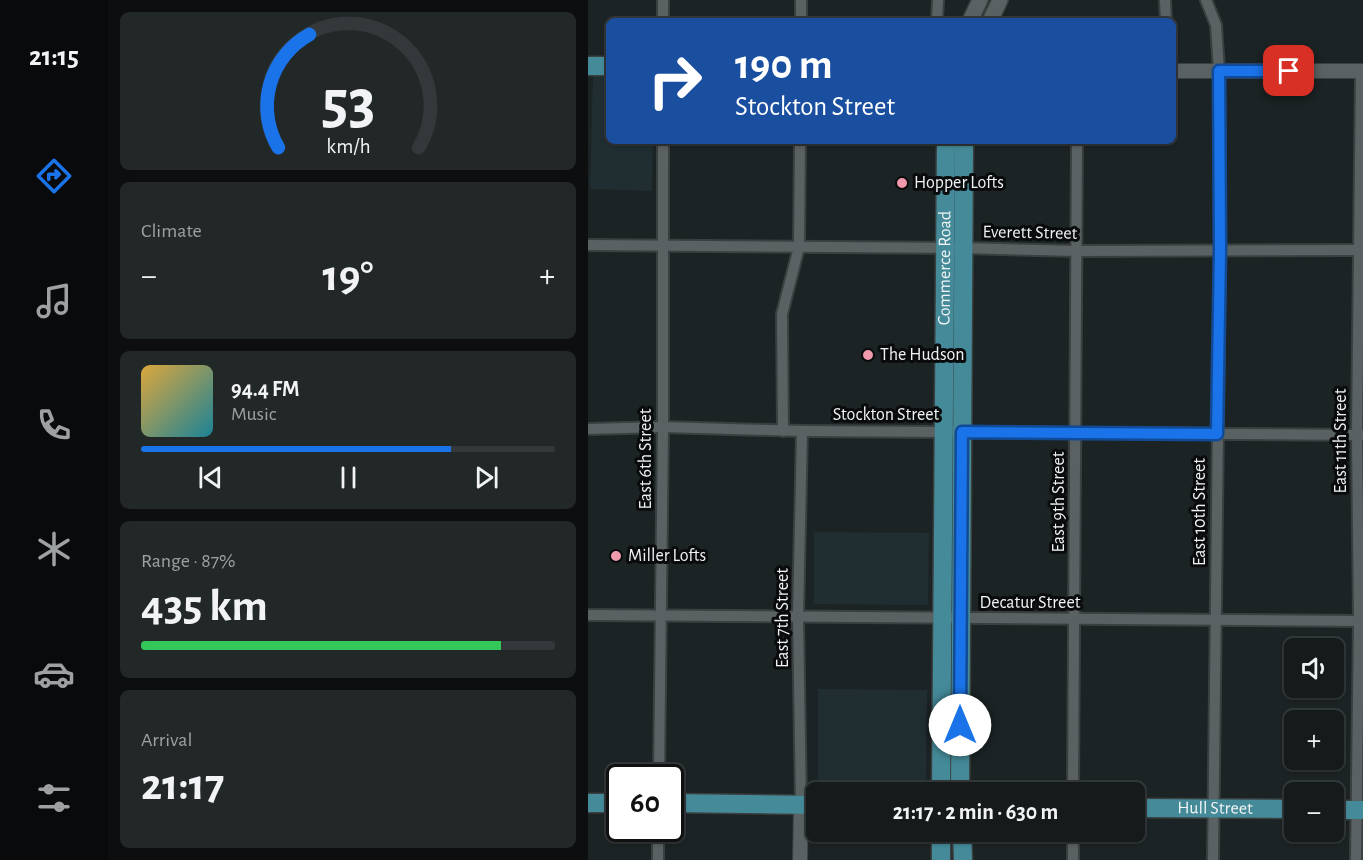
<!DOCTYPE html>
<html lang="en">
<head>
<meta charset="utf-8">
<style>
  body { margin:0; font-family:"Alegreya Sans",sans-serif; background:#222728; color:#f1f3f6; height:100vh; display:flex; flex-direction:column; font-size:22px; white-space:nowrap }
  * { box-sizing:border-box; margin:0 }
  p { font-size:20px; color:#9da1a3 }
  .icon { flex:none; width:33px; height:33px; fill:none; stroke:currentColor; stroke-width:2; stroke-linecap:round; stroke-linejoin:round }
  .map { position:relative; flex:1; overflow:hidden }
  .drawer { display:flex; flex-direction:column; gap:12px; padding:12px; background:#0c0e0f; width:480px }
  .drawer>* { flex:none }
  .banner { position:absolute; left:18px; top:18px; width:570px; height:126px; border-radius:9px; box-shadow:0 2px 4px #0004,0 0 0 2px #34383a; background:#1a4fa0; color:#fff; overflow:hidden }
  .tools { position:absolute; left:696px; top:638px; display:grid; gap:12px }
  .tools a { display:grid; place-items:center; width:60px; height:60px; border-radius:9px; background:#151a1b; box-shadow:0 2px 4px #0004,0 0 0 2px #34383a; font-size:30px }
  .speed { position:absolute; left:18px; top:764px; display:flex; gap:12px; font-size:30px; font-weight:700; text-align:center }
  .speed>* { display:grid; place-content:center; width:78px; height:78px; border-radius:50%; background:#151a1b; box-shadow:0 2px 4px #0004,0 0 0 2px #34383a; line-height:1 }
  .speed .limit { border:3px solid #111; border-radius:9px; background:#fff; color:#111 }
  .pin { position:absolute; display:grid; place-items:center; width:51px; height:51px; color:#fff; margin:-26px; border-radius:12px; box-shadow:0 3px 9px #0006 }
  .me { position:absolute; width:66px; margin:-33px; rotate:0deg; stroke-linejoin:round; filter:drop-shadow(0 0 4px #0008) }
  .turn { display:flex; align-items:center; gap:21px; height:126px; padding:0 30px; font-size:27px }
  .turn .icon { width:78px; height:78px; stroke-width:2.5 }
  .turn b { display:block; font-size:42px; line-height:51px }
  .big { font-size:45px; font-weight:700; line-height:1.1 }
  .drawer .card { flex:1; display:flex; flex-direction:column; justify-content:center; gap:9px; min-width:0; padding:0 21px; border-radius:9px; background:#222728 }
  .drawer .dial { align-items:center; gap:0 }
  .dial svg { height:156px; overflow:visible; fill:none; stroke:#34383a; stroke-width:7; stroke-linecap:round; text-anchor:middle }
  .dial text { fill:#f1f3f6; stroke:none }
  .song { display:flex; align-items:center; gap:18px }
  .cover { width:72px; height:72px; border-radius:9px; background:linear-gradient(135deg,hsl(40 70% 55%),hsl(190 70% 35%)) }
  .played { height:6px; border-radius:3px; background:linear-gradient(90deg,#1a73e8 75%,#34383a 75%) }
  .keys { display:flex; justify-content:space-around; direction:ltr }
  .heat { display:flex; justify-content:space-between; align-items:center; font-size:33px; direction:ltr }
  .charge { height:9px; border-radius:4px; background:linear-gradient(90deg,#34c759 87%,#34383a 0) }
  .trip { position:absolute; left:218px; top:782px; width:339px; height:60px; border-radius:9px; background:#151a1b; box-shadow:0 2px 4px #0004,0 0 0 2px #34383a; font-weight:700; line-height:60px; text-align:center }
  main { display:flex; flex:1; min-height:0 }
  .tab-bar { display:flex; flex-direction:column; width:108px; justify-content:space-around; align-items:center; background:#080a0b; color:#9da1a3 }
  .tab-bar .icon { width:42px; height:42px }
  .tab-bar .current { color:#1a73e8 }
  .tab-bar b { font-size:27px; color:#f1f3f6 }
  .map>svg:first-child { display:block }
</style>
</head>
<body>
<main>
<nav class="tab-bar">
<b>21:15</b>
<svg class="icon current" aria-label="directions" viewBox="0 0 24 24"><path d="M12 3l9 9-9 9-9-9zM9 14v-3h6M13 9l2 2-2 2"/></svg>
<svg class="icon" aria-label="music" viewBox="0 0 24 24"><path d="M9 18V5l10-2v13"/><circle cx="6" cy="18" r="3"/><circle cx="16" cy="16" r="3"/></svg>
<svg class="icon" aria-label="phone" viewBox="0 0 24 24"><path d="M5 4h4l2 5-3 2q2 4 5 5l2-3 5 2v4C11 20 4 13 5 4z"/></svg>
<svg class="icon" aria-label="climate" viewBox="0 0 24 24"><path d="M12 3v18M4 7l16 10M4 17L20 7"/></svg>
<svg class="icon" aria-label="car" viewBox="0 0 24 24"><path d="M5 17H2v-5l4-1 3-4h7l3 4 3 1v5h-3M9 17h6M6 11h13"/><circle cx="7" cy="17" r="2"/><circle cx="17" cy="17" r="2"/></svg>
<svg class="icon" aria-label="filters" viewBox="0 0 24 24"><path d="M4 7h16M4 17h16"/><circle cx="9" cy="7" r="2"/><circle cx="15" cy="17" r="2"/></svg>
</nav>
<section class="drawer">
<div class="card dial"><svg viewBox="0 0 100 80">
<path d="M14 69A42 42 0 1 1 86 69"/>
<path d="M14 69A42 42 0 0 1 30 11" stroke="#1a73e8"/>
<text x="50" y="56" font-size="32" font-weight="700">53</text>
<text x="50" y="72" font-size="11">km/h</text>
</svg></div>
<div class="card"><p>Climate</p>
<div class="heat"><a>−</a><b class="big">19°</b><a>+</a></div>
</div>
<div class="card">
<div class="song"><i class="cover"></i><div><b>94.4 FM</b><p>Music</p></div></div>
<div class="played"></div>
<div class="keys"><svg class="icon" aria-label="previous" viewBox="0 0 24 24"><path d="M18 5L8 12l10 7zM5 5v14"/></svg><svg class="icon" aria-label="pause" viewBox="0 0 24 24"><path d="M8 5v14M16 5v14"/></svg><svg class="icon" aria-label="next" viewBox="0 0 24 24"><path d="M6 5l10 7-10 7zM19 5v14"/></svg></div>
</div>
<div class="card"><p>Range · 87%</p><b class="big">435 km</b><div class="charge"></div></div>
<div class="card"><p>Arrival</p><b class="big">21:17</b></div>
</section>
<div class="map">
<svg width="775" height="860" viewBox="0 0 775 860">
  <rect width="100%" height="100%" fill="#1c2324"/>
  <!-- built -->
  <g fill="#202e31">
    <path d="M5,76H21V141H65L64,191L2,189Z"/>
    <path d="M226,532L341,533L340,605L226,604Z"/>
    <path d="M230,689L339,690L338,790L230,788Z"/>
  </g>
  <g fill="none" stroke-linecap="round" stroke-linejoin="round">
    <!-- minor casing -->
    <g stroke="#3a3f40" stroke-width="14">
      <g id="minor">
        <path d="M75,0V21"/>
        <path d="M577,0L578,21"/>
        <path d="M618,0L628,25L631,71L632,251L625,860"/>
        <path d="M213,21V0"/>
        <path d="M349,21L350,0"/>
        <path d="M0,245L376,248L489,251L775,250"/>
        <path d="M0,429L75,427L214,431L775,435"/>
        <path d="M195,431L194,314L211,247L212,141"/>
        <path d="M0,615L775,621"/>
        <path d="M71,777L75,427V141"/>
        <path d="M485,792L489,141"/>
        <path d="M213,805L210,617L214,431"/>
        <path d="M70,860V828"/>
        <path d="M485,860V831"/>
        <path d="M768,860L771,621L769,435L773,71"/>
      </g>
    </g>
    <!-- tertiary casing -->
    <g stroke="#3a3f40" stroke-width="16">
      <g id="tertiary">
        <path d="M585,71H775"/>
        <path d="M212,860L213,805"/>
      </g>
    </g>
    <!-- secondary casing -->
    <g stroke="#3a3f40" stroke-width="18">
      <g id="secondary">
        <path d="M382,21L392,0"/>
        <path d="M402,21L412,0"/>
      </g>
    </g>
    <!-- primary casing -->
    <g stroke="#3a3f40" stroke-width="21">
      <g id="primary">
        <path d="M0,66H21"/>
        <path id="s1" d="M353,792L358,141"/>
        <path d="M372,792L376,141"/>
        <path d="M0,803H32"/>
        <path d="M82,803L228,805"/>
        <path id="s2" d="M546,808L706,809"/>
        <path d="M746,810H775"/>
        <path d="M353,831V860"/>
        <path d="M374,831L375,860"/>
      </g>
    </g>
    <!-- minor -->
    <use href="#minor" stroke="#5a6163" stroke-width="10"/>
    <!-- tertiary -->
    <use href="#tertiary" stroke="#5a6163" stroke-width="14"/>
    <!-- secondary -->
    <use href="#secondary" stroke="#5a6163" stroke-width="15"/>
    <!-- primary -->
    <use href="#primary" stroke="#448a98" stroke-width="18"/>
  </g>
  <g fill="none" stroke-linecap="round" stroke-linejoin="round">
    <!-- route casing -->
    <g stroke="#114b97" stroke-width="15">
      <path id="route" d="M372,725L374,432L629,434L632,250L631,71H701"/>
    </g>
    <!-- route -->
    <use href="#route" stroke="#1a73e8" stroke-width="10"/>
  </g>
  <!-- markers -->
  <g fill="#f29aad" stroke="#090b0c" stroke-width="2">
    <circle cx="314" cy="183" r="6"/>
    <circle cx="280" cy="355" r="6"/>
    <circle cx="28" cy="556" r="6"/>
  </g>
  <g text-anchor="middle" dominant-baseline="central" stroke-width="6" stroke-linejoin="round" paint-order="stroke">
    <!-- poi labels -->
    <g font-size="18" fill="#eef3f4" stroke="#090b0c" text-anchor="start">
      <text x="326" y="183">Hopper Lofts</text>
      <text x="292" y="355">The Hudson</text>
      <text x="40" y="556">Miller Lofts</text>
    </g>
    <!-- street labels -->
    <g font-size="18" fill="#eef3f4" stroke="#090b0c">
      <text transform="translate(442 233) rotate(1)">Everett Street</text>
      <text stroke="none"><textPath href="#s1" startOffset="524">Commerce Road</textPath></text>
      <text x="298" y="415">Stockton Street</text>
      <text transform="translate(753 441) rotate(-90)">East 11th Street</text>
      <text transform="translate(58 459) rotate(-90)">East 6th Street</text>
      <text transform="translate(471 502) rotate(-90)">East 9th Street</text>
      <text transform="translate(612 512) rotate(-90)">East 10th Street</text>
      <text x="442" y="603">Decatur Street</text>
      <text transform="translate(195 618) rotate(-90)">East 7th Street</text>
      <text stroke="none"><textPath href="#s2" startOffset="81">Hull Street</textPath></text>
    </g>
  </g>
</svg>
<div class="tools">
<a><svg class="icon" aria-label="sound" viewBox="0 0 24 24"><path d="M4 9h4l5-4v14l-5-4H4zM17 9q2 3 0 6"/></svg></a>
<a>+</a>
<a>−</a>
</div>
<div class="speed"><div class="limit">60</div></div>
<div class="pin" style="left:701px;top:71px;background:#d93025"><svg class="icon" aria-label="arrive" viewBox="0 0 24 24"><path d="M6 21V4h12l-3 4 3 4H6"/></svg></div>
<svg class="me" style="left:372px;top:725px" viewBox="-20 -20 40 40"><circle r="19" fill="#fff"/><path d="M0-13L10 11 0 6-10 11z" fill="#1a73e8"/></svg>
<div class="trip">21:17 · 2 min · 630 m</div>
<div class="banner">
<div class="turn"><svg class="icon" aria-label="right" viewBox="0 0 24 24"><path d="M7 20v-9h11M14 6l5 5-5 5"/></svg><div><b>190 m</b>Stockton Street</div></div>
</div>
</div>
</main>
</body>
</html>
